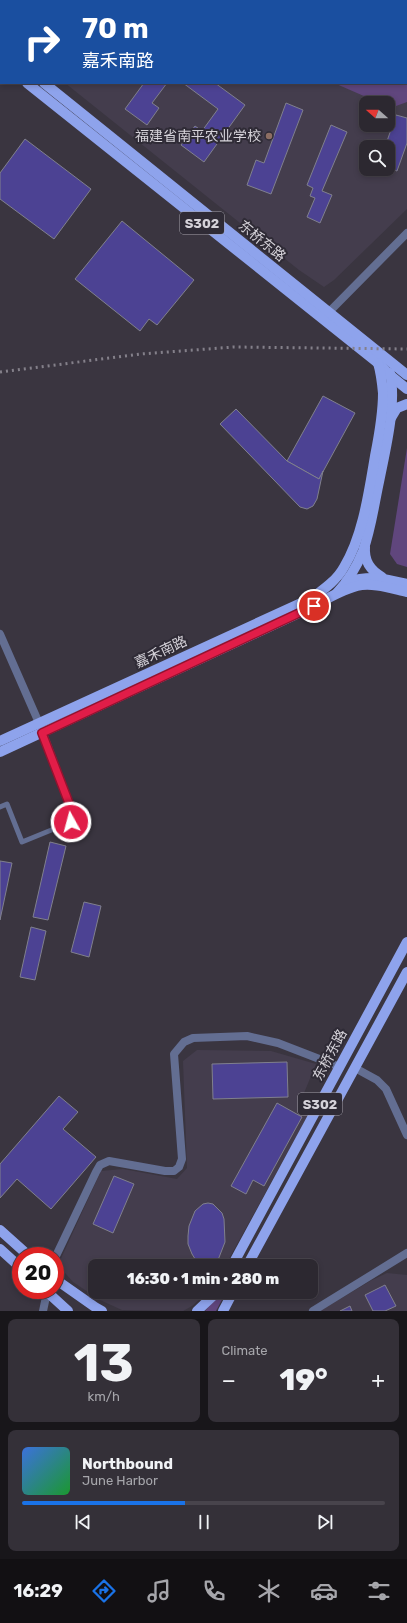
<!DOCTYPE html>
<html lang="en">
<head>
<meta charset="utf-8">
<style>
  body { margin:0; font-family:Rubik,"Noto Sans SC",sans-serif; background:#343038; color:#f1f3f6; height:100vh; display:flex; flex-direction:column; font-size:15px; white-space:nowrap }
  * { box-sizing:border-box; margin:0 }
  p { font-size:13px; color:#a6a6ab }
  .icon { flex:none; width:22px; height:22px; fill:none; stroke:currentColor; stroke-width:2; stroke-linecap:round; stroke-linejoin:round }
  .map { position:relative; height:1311px; overflow:hidden }
  .drawer { display:flex; flex-direction:column; gap:8px; padding:8px; background:#18161a; flex:1 }
  .drawer>* { flex:none }
  .banner { position:absolute; left:0px; top:0px; width:407px; height:84px; box-shadow:0 2px 6px #0003,0 0 0 1px #48444c; background:#1a4fa0; color:#fff; overflow:hidden }
  .needle { width:26px; rotate:291deg }
  .fabs { position:absolute; left:359px; top:96px; display:grid; gap:8px }
  .fabs a { display:grid; place-items:center; width:36px; height:36px; border-radius:8px; background:#2c2830; box-shadow:0 2px 6px #0003,0 0 0 1px #48444c; font-size:20px }
  .speed { position:absolute; left:12px; top:1247px; display:flex; gap:8px; font-size:20px; font-weight:700; text-align:center }
  .speed>* { display:grid; place-content:center; width:52px; height:52px; border-radius:50%; background:#2c2830; box-shadow:0 2px 6px #0003,0 0 0 1px #48444c; line-height:1 }
  .speed .limit { border:6px solid #d22; background:#fff; color:#111 }
  .pin { position:absolute; display:grid; place-items:center; width:34px; height:34px; color:#fff; margin:-17px; border:2px solid #fff; border-radius:50%; box-shadow:0 1px 4px #0007 }
  .me { position:absolute; width:44px; margin:-22px; rotate:353deg; stroke-linejoin:round; filter:drop-shadow(0 0 3px #0008) }
  .turn { display:flex; align-items:center; gap:14px; height:84px; padding:0 16px; font-size:18px }
  .turn .icon { width:52px; height:52px; stroke-width:2.5 }
  .turn b { display:block; font-size:28px; line-height:34px }
  .big { font-size:30px; font-weight:800; line-height:1.1 }
  .drawer .card { flex:1; display:flex; flex-direction:column; justify-content:center; gap:6px; min-width:0; padding:0 14px; border-radius:8px; background:#343038 }
  .drawer .dial { align-items:center; gap:0 }
  .dial b { font-size:52px; line-height:1 }
  .song { display:flex; align-items:center; gap:12px }
  .cover { width:48px; height:48px; border-radius:6px; background:linear-gradient(135deg,hsl(220 70% 55%),hsl(130 70% 35%)) }
  .played { height:4px; border-radius:2px; background:linear-gradient(90deg,#1a73e8 45%,#48444c 45%) }
  .keys { display:flex; justify-content:space-around; direction:ltr }
  .heat { display:flex; justify-content:space-between; align-items:center; font-size:22px; direction:ltr }
  .drawer .tiles { flex:1; display:grid; gap:8px; grid-template-columns:1fr 1fr }
  .card:last-child { grid-column:span 2 }
  .trip { position:absolute; left:88px; top:1259px; width:230px; height:40px; border-radius:8px; background:#2c2830; box-shadow:0 2px 6px #0003,0 0 0 1px #48444c; font-weight:800; line-height:40px; text-align:center }
  .tab-bar { display:flex; height:64px; justify-content:space-around; align-items:center; background:#121013; color:#a6a6ab }
  .tab-bar .icon { width:28px; height:28px }
  .tab-bar .on { color:#1a73e8 }
  .tab-bar b { font-size:18px; color:#f1f3f6 }
  .map>svg:first-child { display:block }
</style>
</head>
<body>
<div class="map">
<svg width="407" height="1311" viewBox="0 0 407 1311">
  <rect width="100%" height="100%" fill="#3a3540"/>
  <!-- built -->
  <g fill="#443d4d" fill-rule="evenodd">
    <path d="M0,0H407V209L334,280L324,287L299,270L65,83H406V1H1V31ZM366,103H388V125H366ZM366,147H388V169H366Z"/>
    <path d="M197,1050L271,1051L316,1064L304,1093L316,1101L225,1266H95V1292H208L192,1306L183,1311L122,1310L100,1300L73,1282L58,1265L101,1171L123,1169L177,1179L187,1168L183,1061Z"/>
    <path d="M387,1273L407,1275V1311H320L372,1280Z"/>
  </g>
  <!-- green -->
  <g fill="#60467d">
    <path d="M212,0H407V102L396,106H388V103H380L334,83H406V1Z"/>
    <path d="M407,448V567L397,564L390,554Z"/>
    <path d="M222,1292H225V1294L216,1311H205Z"/>
  </g>
  <!-- building -->
  <g fill="#4c4293" stroke="#80808d">
    <path d="M144,83H167L152,103L159,108L147,125L125,109Z"/>
    <path d="M183,83H215L245,105L204,162L181,145L195,126L202,131L218,109Z"/>
    <path d="M286,103L303,110L271,194L247,185L256,160L264,163Z"/>
    <path d="M396,115L407,118V143L397,171L388,168V147H385Z"/>
    <path d="M331,125L347,132L322,191L332,195L320,223L307,217L315,198L310,196L313,188L307,185Z"/>
    <path d="M25,139L91,189L54,239L0,199V173Z"/>
    <path d="M122,221L194,280L157,325L149,319L140,331L75,279Z"/>
    <path d="M323,396L355,413L319,479L287,461Z"/>
    <path d="M236,409L287,461L319,479L323,471L317,499L313,506L307,509L300,507L220,424Z"/>
    <path d="M50,842L66,846L48,920L33,917Z"/>
    <path d="M0,861L12,863L0,920Z"/>
    <path d="M84,902L101,906L89,957L71,952Z"/>
    <path d="M31,927L46,931L35,980L20,977Z"/>
    <path d="M287,1062L288,1097L213,1099L212,1064Z"/>
    <path d="M59,1096L78,1112L63,1129L96,1157L51,1209L17,1179L0,1198V1164Z"/>
    <path d="M277,1103L302,1117L264,1186L253,1180L246,1194L231,1186Z"/>
    <path d="M114,1176L134,1184L113,1233L93,1224Z"/>
    <path d="M208,1203L213,1204L222,1213L224,1219L225,1242L218,1260L212,1265L205,1266L197,1262L192,1254L188,1244V1236L189,1226L195,1211L203,1204Z"/>
    <path d="M385,1285L396,1306L385,1311H373L365,1295Z"/>
    <path d="M350,1306L352,1311H340Z"/>
  </g>
  <g fill="none" stroke-linecap="round" stroke-linejoin="round">
    <!-- service -->
    <path stroke="#636e92" stroke-width="5" d="M0,807L7,804L22,842L71,822L74,816"/>
    <!-- minor -->
    <g stroke="#636e92" stroke-width="8">
      <path d="M329,312L407,233"/>
      <path d="M0,634L39,723L74,816"/>
      <path d="M355,1068L377,1080L386,1089L407,1135"/>
      <path d="M55,1258L96,1172L100,1165L109,1161L165,1171H174L179,1167L182,1159L174,1054L184,1042L193,1038L247,1036L278,1043L340,1067"/>
      <path d="M43,1311L47,1292"/>
      <path d="M313,1311L407,1253"/>
    </g>
    <!-- primary -->
    <g stroke="#8ea3ec" stroke-width="10">
      <path d="M0,47L1,48"/>
      <path d="M0,61L1,62"/>
      <path d="M27,83L378,363L391,376L407,389"/>
      <path d="M44,83L407,375"/>
      <path d="M391,418L397,408L407,404"/>
      <path d="M365,547C364,561 370,570 382,577"/>
      <path d="M346,582C371,575 383,578 407,584"/>
      <path d="M337,593C348,581 357,566 363,551C371,529 374,505 379,482C385,451 397,405 390,373"/>
      <path d="M0,741L312,598C324,589 337,580 344,567C363,536 369,491 375,456C379,436 383,414 383,393C382,382 381,373 378,363"/>
      <path d="M0,752L314,606C328,598 342,590 357,586C372,582 393,589 407,592"/>
      <path d="M0,1230L29,1256"/>
      <path d="M0,1249L21,1268"/>
      <path d="M232,1266L407,942"/>
      <path d="M247,1266L407,972"/>
      <path d="M55,1279L95,1307L102,1311"/>
      <path d="M45,1290L68,1311"/>
      <path d="M197,1311L217,1292"/>
      <path d="M223,1311L233,1292"/>
    </g>
    <!-- rail -->
    <path stroke="#84808a" stroke-width="3" stroke-dasharray="2 4" stroke-linecap="butt" d="M0,372L141,354L234,347L407,349"/>
  </g>
  <g fill="none" stroke-linecap="round" stroke-linejoin="round">
    <!-- route casing -->
    <g stroke="#92132f" stroke-width="10">
      <path id="route" d="M71,822L74,816L42,733L314,606"/>
    </g>
    <!-- route -->
    <use href="#route" stroke="#e11d48" stroke-width="7"/>
  </g>
  <!-- markers -->
  <circle fill="#8d6e63" stroke="#2f2b36" stroke-width="1.5" cx="269" cy="136" r="4"/>
  <g text-anchor="middle" dominant-baseline="central" stroke-width="4" stroke-linejoin="round" paint-order="stroke">
    <!-- shield labels -->
    <g fill="#2f2b36" stroke="#a3a0a8" stroke-width="1">
      <rect x="180" y="212" width="44" height="22" rx="3"/>
      <rect x="298" y="1093" width="44" height="22" rx="3"/>
    </g>
    <g font-size="13" font-weight="bold" fill="#d5d2d9">
      <text x="202" y="223">S302</text>
      <text x="320" y="1104">S302</text>
    </g>
    <!-- poi labels -->
    <g font-size="14" fill="#d5d2d9" stroke="#2f2b36" text-anchor="end">
      <text x="261" y="136">福建省南平农业学校</text>
    </g>
    <!-- street labels -->
    <g font-size="14" fill="#d5d2d9" stroke="#2f2b36">
      <text transform="translate(262 241) rotate(39)">东桥东路</text>
      <text transform="translate(161 652) rotate(-25)">嘉禾南路</text>
      <text transform="translate(330 1055) rotate(-62)">东桥东路</text>
    </g>
  </g>
</svg>
<div class="fabs">
<a><svg class="needle" viewBox="-14 -14 28 28"><path d="M0-13l5 13h-10z" fill="#e53935"/><path d="M0 13l5-13h-10z" fill="#a6a6ab"/></svg></a>
<a><svg class="icon" aria-label="search" viewBox="0 0 24 24"><circle cx="10" cy="10" r="6"/><path d="M15 15l6 6"/></svg></a>
</div>
<div class="speed"><div class="limit">20</div></div>
<div class="pin" style="left:314px;top:606px;background:#d93025"><svg class="icon" aria-label="arrive" viewBox="0 0 24 24"><path d="M6 21V4h12l-3 4 3 4H6"/></svg></div>
<svg class="me" style="left:71px;top:822px" viewBox="-20 -20 40 40"><circle r="17" fill="#e11d48" stroke="#fff" stroke-width="3"/><path d="M0-11L8 9 0 5-8 9z" fill="#fff"/></svg>
<div class="trip">16:30 · 1 min · 280 m</div>
<div class="banner">
<div class="turn"><svg class="icon" aria-label="right" viewBox="0 0 24 24"><path d="M7 20v-9h11M14 6l5 5-5 5"/></svg><div><b>70 m</b>嘉禾南路</div></div>
</div>
</div>
<section class="drawer">
<div class="tiles">
<div class="card dial"><b>13</b><p>km/h</p></div>
<div class="card"><p>Climate</p>
<div class="heat"><a>−</a><b class="big">19°</b><a>+</a></div>
</div>
<div class="card">
<div class="song"><i class="cover"></i><div><b>Northbound</b><p>June Harbor</p></div></div>
<div class="played"></div>
<div class="keys"><svg class="icon" aria-label="previous" viewBox="0 0 24 24"><path d="M18 5L8 12l10 7zM5 5v14"/></svg><svg class="icon" aria-label="pause" viewBox="0 0 24 24"><path d="M8 5v14M16 5v14"/></svg><svg class="icon" aria-label="next" viewBox="0 0 24 24"><path d="M6 5l10 7-10 7zM19 5v14"/></svg></div>
</div>
</div>
</section>
<nav class="tab-bar">
<b>16:29</b>
<svg class="icon on" aria-label="directions" viewBox="0 0 24 24"><path d="M12 3l9 9-9 9-9-9zM9 14v-3h6M13 9l2 2-2 2"/></svg>
<svg class="icon" aria-label="music" viewBox="0 0 24 24"><path d="M9 18V5l10-2v13"/><circle cx="6" cy="18" r="3"/><circle cx="16" cy="16" r="3"/></svg>
<svg class="icon" aria-label="phone" viewBox="0 0 24 24"><path d="M5 4h4l2 5-3 2q2 4 5 5l2-3 5 2v4C11 20 4 13 5 4z"/></svg>
<svg class="icon" aria-label="climate" viewBox="0 0 24 24"><path d="M12 3v18M4 7l16 10M4 17L20 7"/></svg>
<svg class="icon" aria-label="car" viewBox="0 0 24 24"><path d="M5 17H2v-5l4-1 3-4h7l3 4 3 1v5h-3M9 17h6M6 11h13"/><circle cx="7" cy="17" r="2"/><circle cx="17" cy="17" r="2"/></svg>
<svg class="icon" aria-label="filters" viewBox="0 0 24 24"><path d="M4 7h16M4 17h16"/><circle cx="9" cy="7" r="2"/><circle cx="15" cy="17" r="2"/></svg>
</nav>
</body>
</html>
